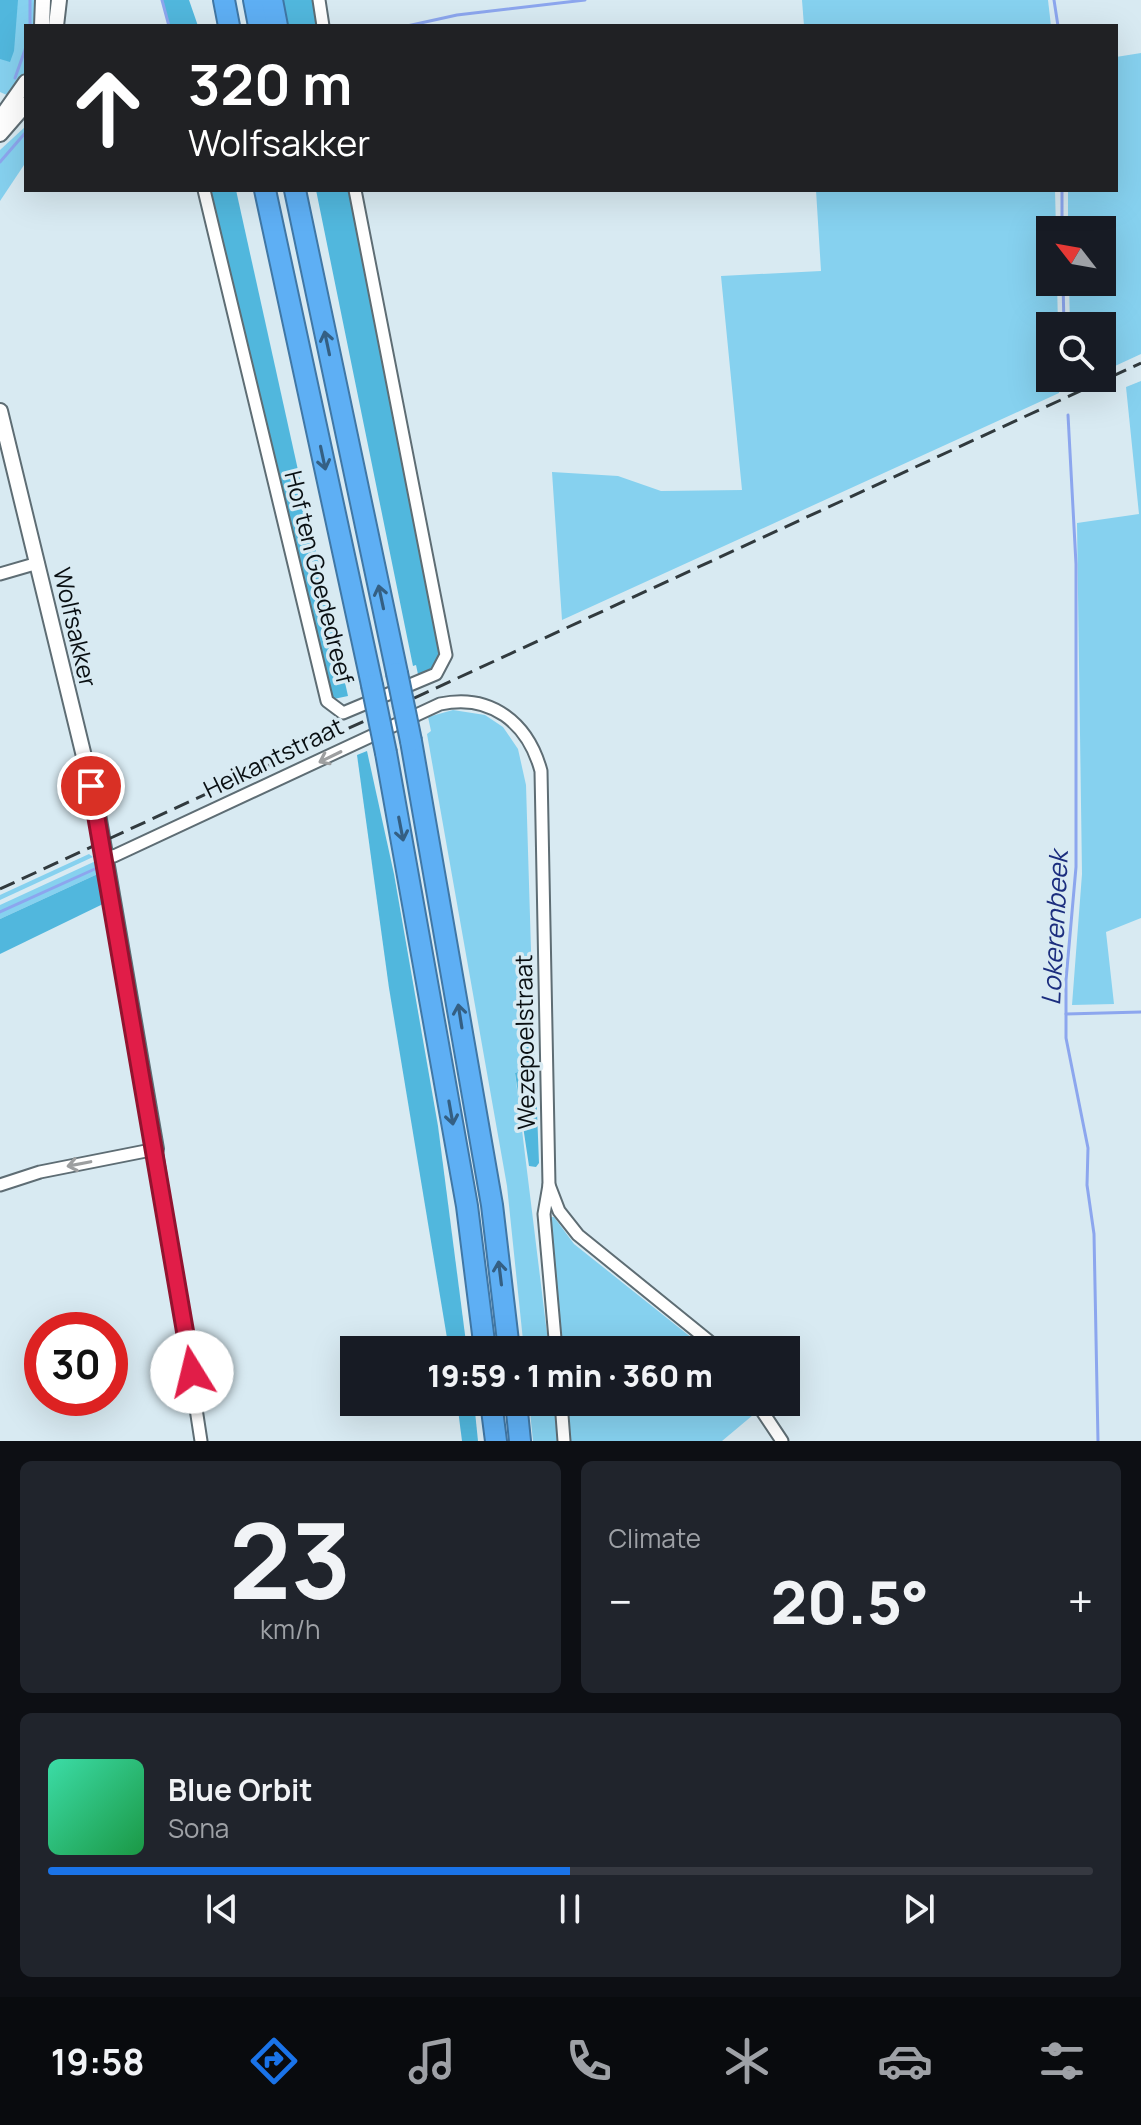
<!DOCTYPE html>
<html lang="en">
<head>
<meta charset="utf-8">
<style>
  body { margin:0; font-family:Manrope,sans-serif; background:#20242c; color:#f1f3f6; height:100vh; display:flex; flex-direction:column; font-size:30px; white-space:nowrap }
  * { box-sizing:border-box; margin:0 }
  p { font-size:26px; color:#9ea1a6 }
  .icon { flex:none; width:44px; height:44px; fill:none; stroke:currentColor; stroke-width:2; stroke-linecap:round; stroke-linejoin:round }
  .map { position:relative; height:1441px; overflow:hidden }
  .drawer { display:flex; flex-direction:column; gap:20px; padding:20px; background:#0d0f14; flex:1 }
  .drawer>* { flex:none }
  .top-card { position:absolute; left:24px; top:24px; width:1094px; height:168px; border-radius:0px; box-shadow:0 8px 32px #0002; background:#202124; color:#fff; overflow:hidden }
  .needle { width:52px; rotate:301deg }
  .tools { position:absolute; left:1036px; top:216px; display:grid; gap:16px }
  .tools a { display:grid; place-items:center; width:80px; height:80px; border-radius:0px; background:#171b24; box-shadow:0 8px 32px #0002; font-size:40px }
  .speed { position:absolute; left:24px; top:1312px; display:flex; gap:16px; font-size:40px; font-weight:700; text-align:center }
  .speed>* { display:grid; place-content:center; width:104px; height:104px; border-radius:50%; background:#171b24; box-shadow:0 8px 32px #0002; line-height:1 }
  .speed .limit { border:12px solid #d22; background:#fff; color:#111 }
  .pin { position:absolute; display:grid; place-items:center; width:68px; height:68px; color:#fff; margin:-34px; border:4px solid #fff; border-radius:50%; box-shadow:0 2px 8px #0007 }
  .me { position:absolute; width:88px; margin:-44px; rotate:351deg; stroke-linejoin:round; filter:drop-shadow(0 0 6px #0008) }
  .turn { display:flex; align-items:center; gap:28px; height:168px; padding:0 32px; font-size:36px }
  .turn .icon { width:104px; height:104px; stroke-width:2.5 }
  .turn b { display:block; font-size:56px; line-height:68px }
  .big { font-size:60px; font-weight:800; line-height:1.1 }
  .drawer .card { flex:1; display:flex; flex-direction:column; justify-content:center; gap:12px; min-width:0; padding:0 28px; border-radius:12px; background:#20242c }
  .drawer .dial { align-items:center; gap:0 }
  .dial b { font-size:104px; line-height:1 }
  .song { display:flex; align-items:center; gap:24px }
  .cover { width:96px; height:96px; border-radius:12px; background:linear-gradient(135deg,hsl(160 70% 55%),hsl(140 70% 35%)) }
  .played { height:8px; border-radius:4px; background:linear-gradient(90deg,#1a73e8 50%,#363941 50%) }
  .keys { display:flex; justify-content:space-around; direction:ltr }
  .heat { display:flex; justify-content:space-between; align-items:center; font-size:44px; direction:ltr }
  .drawer .tiles { flex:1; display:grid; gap:20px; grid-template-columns:1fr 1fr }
  .card:last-child { grid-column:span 2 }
  .trip { position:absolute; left:340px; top:1336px; width:460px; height:80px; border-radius:0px; background:#171b24; box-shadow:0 8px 32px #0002; font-weight:800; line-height:80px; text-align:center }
  .menu { display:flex; height:128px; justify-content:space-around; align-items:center; background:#090b0e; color:#9ea1a6 }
  .menu .icon { width:56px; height:56px }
  .menu .on { color:#1a73e8 }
  .menu b { font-size:36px; color:#f1f3f6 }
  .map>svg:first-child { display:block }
</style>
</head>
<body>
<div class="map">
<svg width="1141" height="1441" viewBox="0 0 1141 1441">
  <rect width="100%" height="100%" fill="#d8eaf2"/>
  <!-- green -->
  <g fill="#86d1ef">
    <path d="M0,0H39L38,26H26C26,51 31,79 9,96L0,92Z"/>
    <path d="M802,0H1048L1051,26H804Z"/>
    <path d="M1141,53V354L1102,372V326H1070L1069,282H1102V230H1068V190H1116V57Z"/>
    <path d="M26,126V162L0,201V150Z"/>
    <path d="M816,190H1055L1056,230H1050V282H1057L1058,326H1050V378H1059V393L562,620L552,472L618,476L661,491L742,490L721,276L821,271Z"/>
    <path d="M1141,381V918L1106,932L1114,1004L1072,1005L1082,874L1077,523L1139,514L1126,387Z"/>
    <path d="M453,710L485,715L503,727L518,749L526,785L532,983L525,985L527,1068L515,1073L549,1350H524L507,1186L427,734L431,731L428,717Z"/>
    <path d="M89,854L93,857L0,900V895Z"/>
    <path d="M100,859L102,872L0,919V905Z"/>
    <path d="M549,1217H554L574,1244L707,1350H561Z"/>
    <path d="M529,1402H554L557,1441H533Z"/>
    <path d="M567,1402H745L753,1415L722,1441H570Z"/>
  </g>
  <!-- forest -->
  <g fill="#51b7dd">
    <path d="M0,0H18L14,51L10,62L0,59Z"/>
    <path d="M162,0H189L198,26H169Z"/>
    <path d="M281,0H315L319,26H286Z"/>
    <path d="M208,190H236L348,696L329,700Z"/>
    <path d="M316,190H351L443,662L419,679L416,665L413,666Z"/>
    <path d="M367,751L394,874L438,1126L467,1350H449L389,988L357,755Z"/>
    <path d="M102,872L103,904L0,954V919Z"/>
    <path d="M532,983L539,1163L536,1167L529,1166L515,1073L527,1068L525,985Z"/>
    <path d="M457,1402H474L478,1441H462Z"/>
  </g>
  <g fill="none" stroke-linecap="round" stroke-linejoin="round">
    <!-- stream -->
    <g stroke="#8ca6ee" stroke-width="3">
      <path d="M162,0L169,26"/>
      <path d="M1054,0L1058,26"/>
      <path d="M30,26V0"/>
      <path d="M407,26L457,15L585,0"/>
      <path d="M15,78L26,47"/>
      <path d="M0,162L26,132"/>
      <path d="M1062,190V230"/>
      <path d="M1063,282L1064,326"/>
      <path d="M1066,378V385"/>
      <path d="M1068,415L1076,564V867L1066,980V1038L1088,1148L1087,1185L1094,1234L1098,1441"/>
      <path d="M0,912L97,868"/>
      <path d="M1066,1014L1141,1012"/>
    </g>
    <!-- minor casing -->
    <g stroke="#5e6d74" stroke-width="15">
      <g id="minor">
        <path d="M319,0L323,26"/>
        <path d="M204,190L327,701L343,713L436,674L446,655L355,190"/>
        <path d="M0,574L38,563"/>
        <path d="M104,855L114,856L440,704C491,693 528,723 541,771L549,1185L559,1211L578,1235L720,1350"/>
        <path d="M0,1185L40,1172L156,1149L201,1441"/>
        <path d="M549,1185L544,1214L556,1350"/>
        <path d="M561,1402L564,1441"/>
        <path d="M756,1402L782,1441"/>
      </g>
    </g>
    <!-- tertiary casing -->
    <g stroke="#5e6d74" stroke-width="18">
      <g id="tertiary">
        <path d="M42,26L43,0"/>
        <path d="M56,26L59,0"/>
        <path d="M0,119L26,82"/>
        <path d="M0,134L26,104"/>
        <path d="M0,411L98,814L156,1149"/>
      </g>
    </g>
    <!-- motorway casing -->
    <g stroke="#4077a5" stroke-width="24">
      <g id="motorway">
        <path d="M224,0L229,26"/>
        <path d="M254,0L259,26"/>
        <path d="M272,0L277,26"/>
        <path d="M265,190L372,685"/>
        <path d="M295,190L397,673"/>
        <path d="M411,741L492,1205L509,1350"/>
        <path d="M386,753L467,1206L485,1350"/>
        <path d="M491,1402L496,1441"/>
        <path d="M516,1402L520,1441"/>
      </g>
    </g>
    <!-- minor -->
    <use href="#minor" stroke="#fff" stroke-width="11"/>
    <!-- tertiary -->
    <use href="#tertiary" stroke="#fff" stroke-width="14"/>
    <!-- motorway -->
    <use href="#motorway" stroke="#5eaff4" stroke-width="20"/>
    <!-- rail -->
    <path stroke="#313a3e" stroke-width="3" stroke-dasharray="16 8" stroke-linecap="butt" d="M0,889L1141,363"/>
    <!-- motorway-bridge casing -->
    <g stroke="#4077a5" stroke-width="24" stroke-linecap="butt">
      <g id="motorway-bridge">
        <path d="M397,673L411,741"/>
        <path d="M372,685L386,753"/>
      </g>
    </g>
    <!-- motorway-bridge -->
    <use href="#motorway-bridge" stroke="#5eaff4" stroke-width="20"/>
  </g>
  <!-- one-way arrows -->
  <defs><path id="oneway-shaft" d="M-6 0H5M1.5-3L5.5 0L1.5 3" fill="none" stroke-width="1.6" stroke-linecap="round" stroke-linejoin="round" transform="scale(2)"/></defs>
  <g stroke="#345f83">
    <use href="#oneway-shaft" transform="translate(327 343) rotate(-102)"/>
    <use href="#oneway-shaft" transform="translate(323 458) rotate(78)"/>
    <use href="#oneway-shaft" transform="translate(381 597) rotate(-102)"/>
    <use href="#oneway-shaft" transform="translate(401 829) rotate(79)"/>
    <use href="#oneway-shaft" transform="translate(460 1016) rotate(-99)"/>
    <use href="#oneway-shaft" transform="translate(451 1113) rotate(80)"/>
    <use href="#oneway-shaft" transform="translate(500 1273) rotate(-97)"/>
  </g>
  <g stroke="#9d9fa0">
    <use href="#oneway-shaft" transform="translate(330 757) rotate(154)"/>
    <use href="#oneway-shaft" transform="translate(79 1164) rotate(169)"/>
  </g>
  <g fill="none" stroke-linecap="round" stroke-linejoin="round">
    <!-- route casing -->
    <g stroke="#92132f" stroke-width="20">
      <path id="route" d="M91,786L192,1372"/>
    </g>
    <!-- route -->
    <use href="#route" stroke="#e11d48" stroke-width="14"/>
  </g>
  <g text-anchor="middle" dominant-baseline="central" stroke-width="7" stroke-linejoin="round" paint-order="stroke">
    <!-- street labels -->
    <g font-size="24" fill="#090f12" stroke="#d8eaf2">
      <text transform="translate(320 577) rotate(76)">Hof ten Goededreef</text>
      <text transform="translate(76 627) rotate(77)">Wolfsakker</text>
      <text transform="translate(273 757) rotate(-26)">Heikantstraat</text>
      <text transform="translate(524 1042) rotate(-91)">Wezepoelstraat</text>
    </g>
    <!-- water labels -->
    <g font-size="26" font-style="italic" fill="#1b2d7e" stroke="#d8eaf2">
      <text transform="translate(1054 928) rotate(-87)">Lokerenbeek</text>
    </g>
  </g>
</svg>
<div class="tools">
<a><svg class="needle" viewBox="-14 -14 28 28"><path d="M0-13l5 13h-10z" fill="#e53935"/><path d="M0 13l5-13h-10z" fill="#9ea1a6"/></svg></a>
<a><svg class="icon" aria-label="search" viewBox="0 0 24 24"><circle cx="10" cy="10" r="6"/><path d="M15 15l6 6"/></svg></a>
</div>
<div class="speed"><div class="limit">30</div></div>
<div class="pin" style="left:91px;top:786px;background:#d93025"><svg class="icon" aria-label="arrive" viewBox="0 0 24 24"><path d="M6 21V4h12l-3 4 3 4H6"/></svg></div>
<svg class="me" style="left:192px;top:1372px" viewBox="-20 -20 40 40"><circle r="19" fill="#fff"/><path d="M0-13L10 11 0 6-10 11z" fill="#e11d48"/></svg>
<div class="trip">19:59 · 1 min · 360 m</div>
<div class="top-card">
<div class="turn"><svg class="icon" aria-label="ahead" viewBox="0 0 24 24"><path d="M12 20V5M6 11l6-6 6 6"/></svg><div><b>320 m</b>Wolfsakker</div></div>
</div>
</div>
<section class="drawer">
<div class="tiles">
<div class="card dial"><b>23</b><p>km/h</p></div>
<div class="card"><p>Climate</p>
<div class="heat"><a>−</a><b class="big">20.5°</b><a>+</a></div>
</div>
<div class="card">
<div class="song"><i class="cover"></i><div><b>Blue Orbit</b><p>Sona</p></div></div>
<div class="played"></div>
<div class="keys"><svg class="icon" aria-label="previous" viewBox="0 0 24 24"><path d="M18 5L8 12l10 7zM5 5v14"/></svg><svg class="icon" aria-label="pause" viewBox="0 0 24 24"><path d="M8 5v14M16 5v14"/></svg><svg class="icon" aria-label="next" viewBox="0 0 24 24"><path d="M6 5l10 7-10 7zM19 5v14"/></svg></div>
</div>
</div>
</section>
<nav class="menu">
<b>19:58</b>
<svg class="icon on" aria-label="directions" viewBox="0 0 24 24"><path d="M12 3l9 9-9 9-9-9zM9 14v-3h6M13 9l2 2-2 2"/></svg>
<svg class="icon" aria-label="music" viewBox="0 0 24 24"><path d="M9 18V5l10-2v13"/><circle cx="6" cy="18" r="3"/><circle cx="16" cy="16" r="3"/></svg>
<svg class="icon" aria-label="phone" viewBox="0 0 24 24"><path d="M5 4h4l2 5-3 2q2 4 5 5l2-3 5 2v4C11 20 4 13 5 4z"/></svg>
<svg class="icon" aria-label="climate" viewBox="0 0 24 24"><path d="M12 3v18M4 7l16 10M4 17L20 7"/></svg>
<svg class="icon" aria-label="car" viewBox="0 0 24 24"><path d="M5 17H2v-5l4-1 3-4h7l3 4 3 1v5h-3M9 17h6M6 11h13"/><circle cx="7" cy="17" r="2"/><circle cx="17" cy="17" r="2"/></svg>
<svg class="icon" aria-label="filters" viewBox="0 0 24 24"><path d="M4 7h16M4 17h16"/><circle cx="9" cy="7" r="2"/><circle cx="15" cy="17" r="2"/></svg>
</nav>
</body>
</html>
